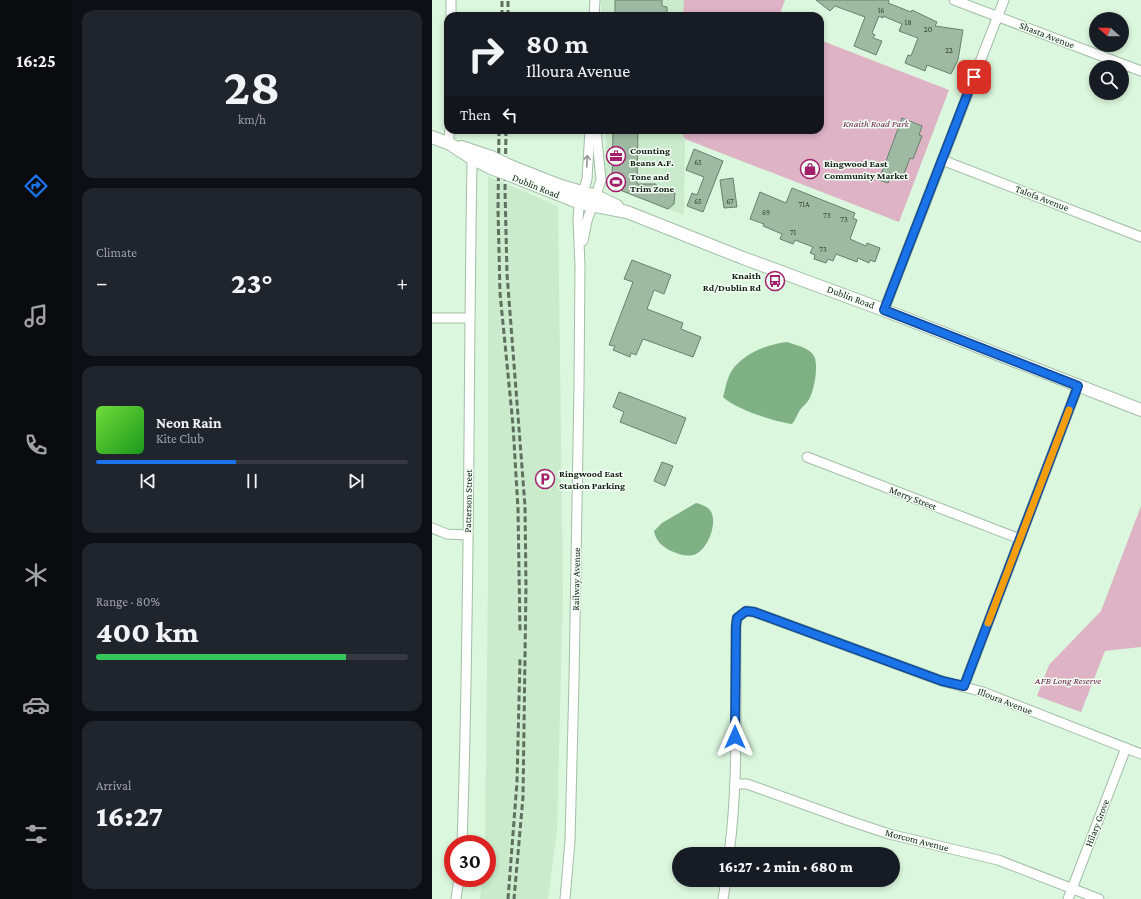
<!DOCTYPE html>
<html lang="en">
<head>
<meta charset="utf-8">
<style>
  body { margin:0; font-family:"Crimson Pro",serif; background:#20242c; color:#f1f3f6; height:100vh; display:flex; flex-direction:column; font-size:15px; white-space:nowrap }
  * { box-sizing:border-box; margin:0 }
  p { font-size:13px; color:#9ea1a6 }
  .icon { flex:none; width:22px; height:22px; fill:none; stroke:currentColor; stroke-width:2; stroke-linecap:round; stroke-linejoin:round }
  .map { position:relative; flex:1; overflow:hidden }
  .drawer { display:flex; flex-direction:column; gap:10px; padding:10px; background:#0d0f14; width:360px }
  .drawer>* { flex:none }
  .banner { position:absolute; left:12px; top:12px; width:380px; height:122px; border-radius:12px; box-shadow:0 2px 6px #0003; background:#171b24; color:#f1f3f6; overflow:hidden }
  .needle { width:26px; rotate:291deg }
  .buttons { position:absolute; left:657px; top:12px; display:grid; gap:8px }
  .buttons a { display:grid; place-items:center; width:40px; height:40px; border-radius:50%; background:#171b24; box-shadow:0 2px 6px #0003; font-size:20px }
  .speed { position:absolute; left:12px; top:835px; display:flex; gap:8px; font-size:20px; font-weight:700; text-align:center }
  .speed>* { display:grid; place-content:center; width:52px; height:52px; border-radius:50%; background:#171b24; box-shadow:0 2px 6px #0003; line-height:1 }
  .speed .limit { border:6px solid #d22; background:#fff; color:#111 }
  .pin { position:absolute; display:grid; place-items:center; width:34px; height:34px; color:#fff; margin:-17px; border-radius:8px; box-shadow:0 2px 6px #0006 }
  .me { position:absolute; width:44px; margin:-22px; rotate:0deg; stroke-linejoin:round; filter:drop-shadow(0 0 3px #0008) }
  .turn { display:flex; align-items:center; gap:14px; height:84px; padding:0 16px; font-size:18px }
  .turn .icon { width:52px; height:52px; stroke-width:2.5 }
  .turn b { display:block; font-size:28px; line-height:34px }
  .then { display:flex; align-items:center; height:38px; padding:0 16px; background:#0003; gap:8px; font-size:15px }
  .big { font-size:30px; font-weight:800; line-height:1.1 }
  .drawer .widget { flex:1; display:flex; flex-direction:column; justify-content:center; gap:6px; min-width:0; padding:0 14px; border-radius:12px; background:#20242c }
  .drawer .dial { align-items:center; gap:0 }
  .dial b { font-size:52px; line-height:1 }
  .song { display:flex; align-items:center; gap:12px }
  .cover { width:48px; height:48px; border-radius:6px; background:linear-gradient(135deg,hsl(100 70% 55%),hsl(120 70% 35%)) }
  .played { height:4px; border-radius:2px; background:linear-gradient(90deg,#1a73e8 45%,#363941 45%) }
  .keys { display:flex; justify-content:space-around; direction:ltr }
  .heat { display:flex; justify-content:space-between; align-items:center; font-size:22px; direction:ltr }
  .charge { height:6px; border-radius:3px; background:linear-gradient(90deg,#34c759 80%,#363941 0) }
  .trip { position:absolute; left:240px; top:847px; width:228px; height:40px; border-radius:20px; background:#171b24; box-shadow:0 2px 6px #0003; font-weight:800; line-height:40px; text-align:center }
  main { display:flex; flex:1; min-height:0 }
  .tabs { display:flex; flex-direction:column; width:72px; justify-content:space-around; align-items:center; background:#090b0e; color:#9ea1a6 }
  .tabs .icon { width:28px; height:28px }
  .tabs .selected { color:#1a73e8 }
  .tabs b { font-size:18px; color:#f1f3f6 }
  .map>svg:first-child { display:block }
</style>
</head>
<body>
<main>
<nav class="tabs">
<b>16:25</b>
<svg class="icon selected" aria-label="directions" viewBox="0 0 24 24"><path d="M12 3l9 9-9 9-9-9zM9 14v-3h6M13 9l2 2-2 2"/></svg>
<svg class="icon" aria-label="music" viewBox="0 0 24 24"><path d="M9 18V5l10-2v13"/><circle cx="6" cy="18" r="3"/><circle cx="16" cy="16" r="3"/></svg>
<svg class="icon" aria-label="phone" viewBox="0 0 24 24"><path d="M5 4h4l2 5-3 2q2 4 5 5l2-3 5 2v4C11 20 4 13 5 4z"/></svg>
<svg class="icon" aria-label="climate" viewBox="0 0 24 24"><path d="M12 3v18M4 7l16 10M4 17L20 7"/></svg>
<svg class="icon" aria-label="car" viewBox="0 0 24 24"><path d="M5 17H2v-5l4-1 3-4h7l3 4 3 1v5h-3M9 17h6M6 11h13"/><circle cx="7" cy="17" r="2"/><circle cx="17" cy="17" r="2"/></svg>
<svg class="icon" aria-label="filters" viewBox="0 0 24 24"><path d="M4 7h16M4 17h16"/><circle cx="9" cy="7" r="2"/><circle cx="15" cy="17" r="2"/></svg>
</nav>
<section class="drawer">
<div class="widget dial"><b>28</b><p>km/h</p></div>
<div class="widget"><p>Climate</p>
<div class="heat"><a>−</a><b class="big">23°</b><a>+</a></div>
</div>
<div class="widget">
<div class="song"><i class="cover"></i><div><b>Neon Rain</b><p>Kite Club</p></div></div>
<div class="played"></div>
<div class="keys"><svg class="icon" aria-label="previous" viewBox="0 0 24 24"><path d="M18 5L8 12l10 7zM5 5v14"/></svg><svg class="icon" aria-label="pause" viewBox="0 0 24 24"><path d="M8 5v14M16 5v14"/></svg><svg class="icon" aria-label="next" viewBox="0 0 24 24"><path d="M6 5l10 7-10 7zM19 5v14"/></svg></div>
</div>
<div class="widget"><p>Range · 80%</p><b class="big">400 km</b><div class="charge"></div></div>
<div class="widget"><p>Arrival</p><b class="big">16:27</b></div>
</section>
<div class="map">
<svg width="709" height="899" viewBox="0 0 709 899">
  <rect width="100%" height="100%" fill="#dbf7dd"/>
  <!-- built -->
  <g fill="#caeccd">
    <path d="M169,0H252L251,16H169Z"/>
    <path d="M174,130H249L253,139L252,215L173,185Z"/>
    <path d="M56,176L126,206L131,591L125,831L116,899H48L50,878H55V844H53L56,582Z"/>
  </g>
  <!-- green -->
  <g fill="#ddb3c5">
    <path d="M252,0H353L347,16H251Z"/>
    <path d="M388,40L517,90L467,222L253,139L249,130H388Z"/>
    <path d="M709,506V647L673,651L649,712L605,696L617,665L669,611Z"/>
  </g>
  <!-- water -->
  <g fill="#7fb185">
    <path d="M355,342C363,345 377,347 382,356C387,365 382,393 376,401C374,404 370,407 368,410C365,415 364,419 360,424C341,421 305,410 291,397C293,390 294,383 297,376C305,356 335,344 355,342Z"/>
    <path d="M264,503C269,504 274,506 278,510C287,522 275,552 261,555C253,557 244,553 237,550C229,545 224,541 222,531L230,523Z"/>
  </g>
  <!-- building -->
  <g fill="#9fbaa2" stroke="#68816b">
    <path d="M183,0H230V6L235,7V16H183Z"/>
    <path d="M384,0H457L456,3L479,12L480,10L505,22L503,26L531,30L526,60L519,74L495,65L493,71L473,63L476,55L479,56L486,38L467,31L470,24L451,16V18L447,16L440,33L443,35L441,38L450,41L444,55L422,46L433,17L403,6L398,11Z"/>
    <path d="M470,118L490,126L487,135L490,136L481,159L478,158L470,179L459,176L456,183L447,180Z"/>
    <path d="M181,130H206L205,184H224V192L243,193L242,204L236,209L183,188L180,183Z"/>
    <path d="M262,149L291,161L271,212L255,206L260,193L265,195L272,177L254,170Z"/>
    <path d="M301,178L305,207L292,208L288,180Z"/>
    <path d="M360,188L423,213L421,218L425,220L418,239L434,246L435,243L448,248L443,262L438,260L437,263L426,258L425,262L404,254L401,261L396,259L394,263L382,259L383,255L378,253L381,247L363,240L361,244L348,239L350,234L331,226L332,224L318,219L328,192L354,203Z"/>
    <path d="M200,260L239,275L232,294L222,290L215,309L251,323L249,329L269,337L261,357L211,339L204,355L199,353L198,357L181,350L183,346L177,345L201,282L192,279Z"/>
    <path d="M187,392L254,418L244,444L188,422L192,412L181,407Z"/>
    <path d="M230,462L241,466L233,486L222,481Z"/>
  </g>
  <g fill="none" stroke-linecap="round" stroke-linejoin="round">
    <!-- minor casing -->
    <g stroke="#a3bea6" stroke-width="11">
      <g id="minor">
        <path d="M522,0L709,71"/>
        <path d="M19,16V0"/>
        <path d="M162,16L163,0"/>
        <path d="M16,143L18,130"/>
        <path d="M510,160L709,237"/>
        <path d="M151,241L155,221L169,180L164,130"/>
        <path d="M452,310L572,0"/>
        <path d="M0,318H38"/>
        <path d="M375,457L588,539"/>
        <path d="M0,528L15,534L35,535"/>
        <path d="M532,686L646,386"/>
        <path d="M303,784H315L418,821L457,834L566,860L667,899"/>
        <path d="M30,844C38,617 36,390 40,164L42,154"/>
        <path d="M297,854C307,779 303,702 304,626L305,618L314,611L322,612L510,681L551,692L709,754"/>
        <path d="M24,899L27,878"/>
        <path d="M133,899L138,841L142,681L147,385L148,265L146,220L147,207L155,179L158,130"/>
        <path d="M291,899L294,880"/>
        <path d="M636,899L694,748"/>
      </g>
    </g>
    <!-- secondary casing -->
    <g stroke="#a3bea6" stroke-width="14">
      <g id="secondary">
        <path d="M0,137L18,144L41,159L59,168"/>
        <path d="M29,147L59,157"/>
        <path d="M78,166L129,186L164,196L185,206"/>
        <path d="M78,175L148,203L195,212L311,258L452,310L709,410"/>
      </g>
    </g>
    <!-- minor -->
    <use href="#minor" stroke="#fff" stroke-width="9"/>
    <!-- secondary -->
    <use href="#secondary" stroke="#fff" stroke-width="12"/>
    <!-- rail -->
    <g stroke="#5f7060" stroke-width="3" stroke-dasharray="6 3" stroke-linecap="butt">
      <path d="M70,16V0"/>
      <path d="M76,16V0"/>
      <path d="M67,130L66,210L68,293L81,425L86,509L88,631"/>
      <path d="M74,130L73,190L75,274L93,506L94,586L91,797L82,899"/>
      <path d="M76,899L85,782L88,659"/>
    </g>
    <!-- secondary-bridge casing -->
    <g stroke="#a3bea6" stroke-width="14" stroke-linecap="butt">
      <g id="secondary-bridge">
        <path d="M59,157L78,166"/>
        <path d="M59,168L78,175"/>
      </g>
    </g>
    <!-- secondary-bridge -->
    <use href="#secondary-bridge" stroke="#fff" stroke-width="12"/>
  </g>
  <!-- one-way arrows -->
  <defs><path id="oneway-shaft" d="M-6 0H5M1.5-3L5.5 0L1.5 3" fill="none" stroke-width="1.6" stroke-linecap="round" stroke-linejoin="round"/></defs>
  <use stroke="#949894" href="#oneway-shaft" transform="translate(155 161) rotate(-87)"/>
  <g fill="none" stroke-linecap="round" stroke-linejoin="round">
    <!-- route casing -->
    <g stroke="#114b97" stroke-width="10">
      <path id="route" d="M303,737L304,626L305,618L314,611L322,612L510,681L532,686L646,386L452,310L542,77"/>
    </g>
    <!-- route -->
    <use href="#route" stroke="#1a73e8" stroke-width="7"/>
    <!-- slow -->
    <path stroke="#f59e0b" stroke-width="7" d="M556,623L637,410"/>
  </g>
  <!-- icons -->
  <defs>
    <g id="office-ring" transform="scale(1)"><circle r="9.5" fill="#f4fff5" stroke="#a31e6b" stroke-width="1.5"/><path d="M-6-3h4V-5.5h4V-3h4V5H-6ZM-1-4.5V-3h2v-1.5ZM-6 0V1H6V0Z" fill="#a31e6b"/></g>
    <g id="shop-ring" transform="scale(1)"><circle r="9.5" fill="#f4fff5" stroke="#a31e6b" stroke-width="1.5"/><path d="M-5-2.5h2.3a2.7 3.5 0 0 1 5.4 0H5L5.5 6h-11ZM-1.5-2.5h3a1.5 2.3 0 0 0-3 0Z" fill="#a31e6b"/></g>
    <g id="stadium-ring" transform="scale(1)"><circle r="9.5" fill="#f4fff5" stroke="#a31e6b" stroke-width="1.5"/><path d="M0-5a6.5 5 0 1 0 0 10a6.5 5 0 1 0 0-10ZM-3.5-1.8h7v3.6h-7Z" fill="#a31e6b"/></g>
    <g id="bus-ring" transform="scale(1)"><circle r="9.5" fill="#f4fff5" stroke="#a31e6b" stroke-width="1.5"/><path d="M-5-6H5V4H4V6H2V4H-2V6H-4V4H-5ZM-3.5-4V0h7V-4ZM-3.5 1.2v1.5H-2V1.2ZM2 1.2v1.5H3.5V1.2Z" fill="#a31e6b"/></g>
    <g id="parking-ring" transform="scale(1)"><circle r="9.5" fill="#f4fff5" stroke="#a31e6b" stroke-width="1.5"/><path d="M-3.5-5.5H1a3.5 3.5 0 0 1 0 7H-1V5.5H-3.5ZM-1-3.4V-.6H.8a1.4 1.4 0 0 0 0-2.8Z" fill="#a31e6b"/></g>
  </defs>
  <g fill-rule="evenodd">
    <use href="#office-ring" x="184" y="156"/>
    <use href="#shop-ring" x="378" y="169"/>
    <use href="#stadium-ring" x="184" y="182"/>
    <use href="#bus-ring" x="343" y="281"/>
    <use href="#parking-ring" x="113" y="479"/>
  </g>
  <g text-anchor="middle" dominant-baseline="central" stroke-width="3" stroke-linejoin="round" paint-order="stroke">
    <!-- number labels -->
    <g font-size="8" fill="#344336">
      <text x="449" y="10">16</text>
      <text x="476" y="22">18</text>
      <text x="496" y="29">20</text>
      <text x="517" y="50">22</text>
      <text x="266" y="162">65</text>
      <text x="266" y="201">65</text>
      <text x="298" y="201">67</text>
      <text x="372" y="204">71A</text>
      <text x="334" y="212">69</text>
      <text x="395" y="215">73</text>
      <text x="412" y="219">73</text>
      <text x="361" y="232">71</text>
      <text x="391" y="249">73</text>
    </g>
    <!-- street labels -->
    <g font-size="10" fill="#111b12" stroke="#f4fff5">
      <text transform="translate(615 35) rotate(21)">Shasta Avenue</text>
      <text transform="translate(104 186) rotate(22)">Dublin Road</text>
      <text transform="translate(610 198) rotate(21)">Talofa Avenue</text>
      <text transform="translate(419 297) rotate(20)">Dublin Road</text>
      <text transform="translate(481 498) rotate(21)">Merry Street</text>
      <text transform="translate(36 501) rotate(-89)">Patterson Street</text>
      <text transform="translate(144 579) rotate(-89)">Railway Avenue</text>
      <text transform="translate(573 701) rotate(21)">Illoura Avenue</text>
      <text transform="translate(665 823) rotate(-69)">Hilary Grove</text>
      <text transform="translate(485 840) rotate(14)">Morcom Avenue</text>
    </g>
    <!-- park labels -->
    <g font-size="10" font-style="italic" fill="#671d45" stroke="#f4fff5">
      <text x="444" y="123">Knaith Road Park</text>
      <text x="636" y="680">AFB Long Reserve</text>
    </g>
    <!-- poi labels -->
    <g font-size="10" font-weight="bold" fill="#111b12" stroke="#f4fff5" text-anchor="start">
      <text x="198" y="150">Counting<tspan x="198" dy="12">Beans A.F.</tspan></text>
      <text x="392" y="163">Ringwood East<tspan x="392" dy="12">Community Market</tspan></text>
      <text x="198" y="176">Tone and<tspan x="198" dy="12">Trim Zone</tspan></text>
      <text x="329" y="275" text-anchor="end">Knaith<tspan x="329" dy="12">Rd/Dublin Rd</tspan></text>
      <text x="127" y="473">Ringwood East<tspan x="127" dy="12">Station Parking</tspan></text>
    </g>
  </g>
</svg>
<div class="buttons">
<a><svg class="needle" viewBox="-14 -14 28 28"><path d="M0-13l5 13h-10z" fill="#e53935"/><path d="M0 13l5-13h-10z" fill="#9ea1a6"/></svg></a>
<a><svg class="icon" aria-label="search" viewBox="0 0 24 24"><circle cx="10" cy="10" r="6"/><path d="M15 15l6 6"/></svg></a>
</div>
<div class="speed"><div class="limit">30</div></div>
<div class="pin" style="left:542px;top:77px;background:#d93025"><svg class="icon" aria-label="arrive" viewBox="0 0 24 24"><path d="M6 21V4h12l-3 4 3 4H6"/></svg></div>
<svg class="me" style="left:303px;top:737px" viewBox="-20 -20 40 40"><path d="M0-17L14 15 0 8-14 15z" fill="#1a73e8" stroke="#fff" stroke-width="4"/></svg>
<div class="trip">16:27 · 2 min · 680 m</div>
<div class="banner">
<div class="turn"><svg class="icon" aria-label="right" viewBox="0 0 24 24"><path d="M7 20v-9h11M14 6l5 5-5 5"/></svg><div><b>80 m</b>Illoura Avenue</div></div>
<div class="then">Then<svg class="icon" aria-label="left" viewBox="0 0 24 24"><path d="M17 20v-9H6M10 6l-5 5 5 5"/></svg></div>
</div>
</div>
</main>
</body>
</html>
